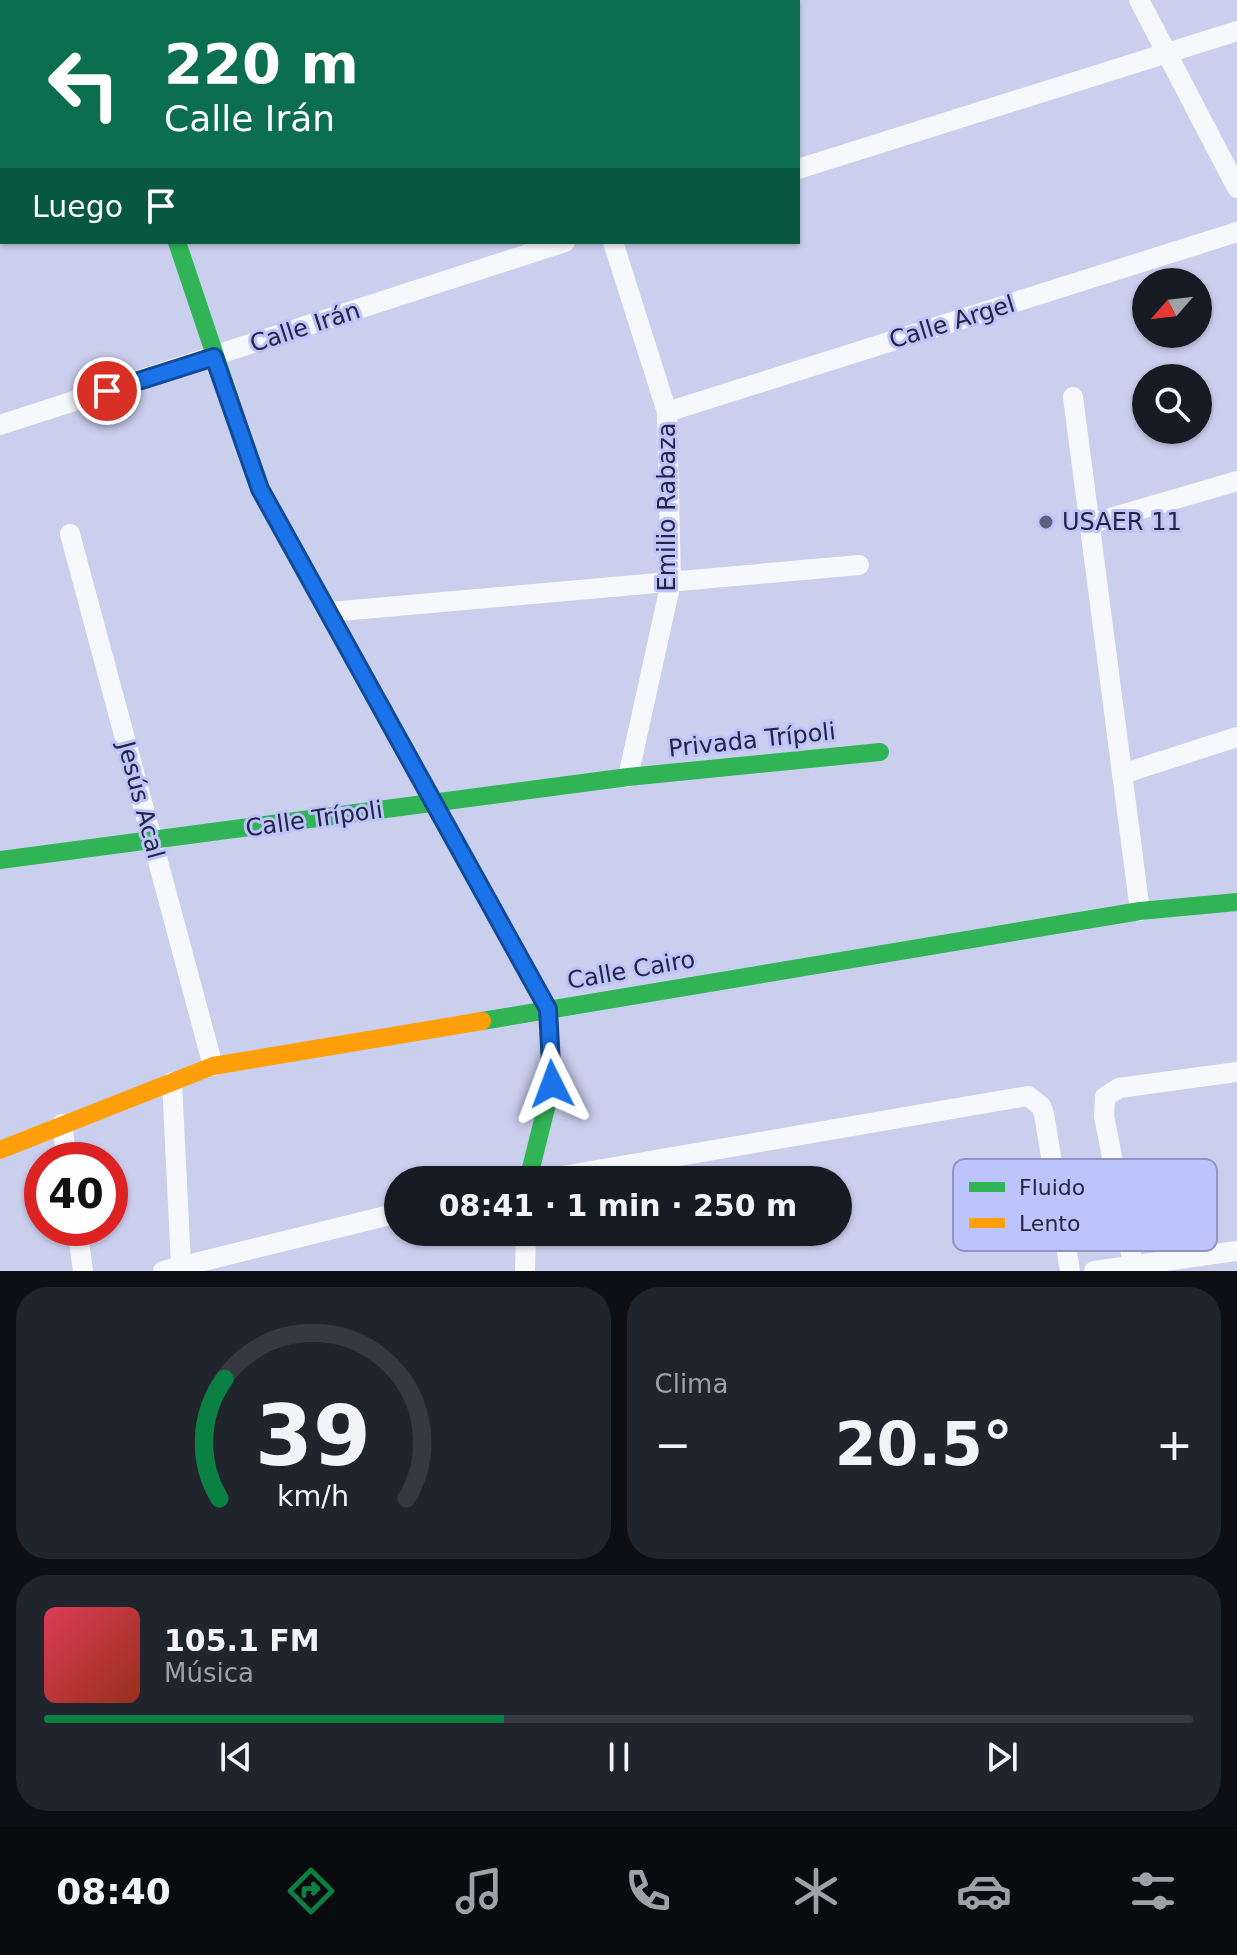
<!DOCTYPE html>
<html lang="es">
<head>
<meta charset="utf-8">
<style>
  body { margin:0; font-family:"DejaVu Sans",sans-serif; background:#20242c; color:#f1f3f6; height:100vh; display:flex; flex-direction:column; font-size:30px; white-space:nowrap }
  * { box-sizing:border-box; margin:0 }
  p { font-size:26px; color:#9ea1a6 }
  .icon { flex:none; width:44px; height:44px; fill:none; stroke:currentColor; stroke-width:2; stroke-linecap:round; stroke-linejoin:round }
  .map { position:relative; height:1271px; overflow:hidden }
  .side { display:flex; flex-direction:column; gap:16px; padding:16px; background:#0d0f14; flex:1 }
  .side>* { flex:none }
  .guide { position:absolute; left:0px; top:0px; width:800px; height:244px; box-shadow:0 2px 6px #0004; background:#0b6e4f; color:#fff; overflow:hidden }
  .needle { width:52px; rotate:242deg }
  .tools { position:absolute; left:1132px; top:268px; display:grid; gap:16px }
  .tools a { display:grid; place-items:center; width:80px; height:80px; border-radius:50%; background:#171b24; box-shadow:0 2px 6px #0004; font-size:40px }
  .speed { position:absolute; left:24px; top:1142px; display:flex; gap:16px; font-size:40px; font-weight:700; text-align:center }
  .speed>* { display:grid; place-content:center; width:104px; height:104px; border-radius:50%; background:#171b24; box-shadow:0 2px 6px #0004; line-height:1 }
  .speed .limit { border:12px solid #d22; background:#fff; color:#111 }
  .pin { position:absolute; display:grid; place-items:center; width:68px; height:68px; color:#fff; margin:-34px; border:4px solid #fff; border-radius:50%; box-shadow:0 2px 8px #0007 }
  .me { position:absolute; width:88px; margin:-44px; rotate:357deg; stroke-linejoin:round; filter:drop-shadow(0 0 6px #0008) }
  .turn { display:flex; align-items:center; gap:28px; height:168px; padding:0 32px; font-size:36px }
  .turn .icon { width:104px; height:104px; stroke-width:2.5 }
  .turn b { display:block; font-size:56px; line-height:68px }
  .then { display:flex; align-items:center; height:76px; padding:0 32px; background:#0003; gap:16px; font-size:30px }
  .big { font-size:60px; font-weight:700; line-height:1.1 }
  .side .widget { flex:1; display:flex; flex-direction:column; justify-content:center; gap:12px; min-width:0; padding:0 28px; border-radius:32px; background:#20242c }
  .side .dial { align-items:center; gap:0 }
  .dial svg { height:208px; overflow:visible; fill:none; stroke:#363941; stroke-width:7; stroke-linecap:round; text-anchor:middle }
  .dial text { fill:#f1f3f6; stroke:none }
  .song { display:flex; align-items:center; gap:24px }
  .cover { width:96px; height:96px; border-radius:12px; background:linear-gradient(135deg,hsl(350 70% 55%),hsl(10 70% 35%)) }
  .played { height:8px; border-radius:4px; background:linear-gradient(90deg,#0b8043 40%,#363941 40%) }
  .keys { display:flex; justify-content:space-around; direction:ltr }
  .heat { display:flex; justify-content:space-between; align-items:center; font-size:44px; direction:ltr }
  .side .tiles { flex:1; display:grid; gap:16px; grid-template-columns:1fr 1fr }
  .widget:last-child { grid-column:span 2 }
  .trip { position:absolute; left:384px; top:1166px; width:468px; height:80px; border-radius:40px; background:#171b24; box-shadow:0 2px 6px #0004; font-weight:700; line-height:80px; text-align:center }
  .tabs { display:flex; height:128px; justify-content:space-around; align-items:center; background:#090b0e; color:#9ea1a6 }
  .tabs .icon { width:56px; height:56px }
  .tabs .on { color:#0b8043 }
  .tabs b { font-size:36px; color:#f1f3f6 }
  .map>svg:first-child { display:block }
</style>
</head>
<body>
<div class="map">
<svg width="1237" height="1271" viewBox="0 0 1237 1271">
  <rect width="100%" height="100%" fill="#cbcfee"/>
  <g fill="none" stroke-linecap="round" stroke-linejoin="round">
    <!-- street -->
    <g stroke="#f7f8fc" stroke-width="20">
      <path d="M99,0V2"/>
      <path d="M535,0L536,2"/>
      <path d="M1139,0L1237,188"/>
      <path d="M54,2L60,0"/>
      <path d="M687,2L693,0"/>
      <path d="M0,20L2,19"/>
      <path d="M798,169L1237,31"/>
      <path d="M0,219H2"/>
      <path d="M613,242L667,412L671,582L628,777"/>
      <path d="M1073,397L1140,911"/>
      <path d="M667,412L1237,232"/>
      <path d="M0,425L565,242"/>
      <path d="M1090,524L1237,481"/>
      <path d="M70,534L213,1066"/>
      <path d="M330,612L859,565"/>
      <path d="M1122,774L1237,737"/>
      <path d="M172,1082L181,1265"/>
      <path d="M62,1124L67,1160"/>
      <path d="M539,1180L1028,1096L1041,1106L1044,1114L1070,1271"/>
      <path d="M77,1228L83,1271"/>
      <path d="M1133,1264L1104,1116L1105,1097L1119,1088L1237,1072"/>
      <path d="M163,1271L398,1213"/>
      <path d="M525,1271L526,1232"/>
      <path d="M1094,1271L1237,1251"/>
    </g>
    <!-- fast -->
    <g stroke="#30b455" stroke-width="18">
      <path d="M177,242L260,489L548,1009L552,1084L528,1180"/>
      <path d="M0,860L628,777L880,752"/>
      <path d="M482,1021L1140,911L1237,902"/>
    </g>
    <!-- slow -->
    <path stroke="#ff9f0a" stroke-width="18" d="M0,1150L213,1066L482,1021"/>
  </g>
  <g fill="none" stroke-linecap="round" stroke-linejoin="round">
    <!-- route casing -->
    <g stroke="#114b97" stroke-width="20">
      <path id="route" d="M107,391L214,357L260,489L548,1009L552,1084"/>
    </g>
    <!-- route -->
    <use href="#route" stroke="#1a73e8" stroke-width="14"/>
  </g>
  <!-- markers -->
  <circle fill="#5e617d" stroke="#bdc4fc" stroke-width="3" cx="1046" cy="522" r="8"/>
  <g text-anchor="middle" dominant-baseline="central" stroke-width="6" stroke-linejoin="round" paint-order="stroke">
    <!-- street labels -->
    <g font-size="24" fill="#242640" stroke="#bdc4fc">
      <text transform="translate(952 322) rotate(-17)">Calle Argel</text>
      <text transform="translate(305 327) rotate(-18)">Calle Irán</text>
      <text transform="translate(667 507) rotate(-90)">Emilio Rabaza</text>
      <text transform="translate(752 740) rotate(-6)">Privada Trípoli</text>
      <text transform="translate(141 800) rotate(75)">Jesús Acal</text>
      <text transform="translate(314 819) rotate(-8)">Calle Trípoli</text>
      <text transform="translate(631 970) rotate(-10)">Calle Cairo</text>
    </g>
    <!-- poi labels -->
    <g font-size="24" fill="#242640" stroke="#bdc4fc" text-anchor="start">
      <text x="1062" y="522">USAER 11</text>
    </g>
  </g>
  <!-- legend -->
  <rect x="953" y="1159" width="264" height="92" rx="12" fill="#bdc4fc" stroke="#8f95c4" stroke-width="2"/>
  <rect x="969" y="1182" width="36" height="10" fill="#30b455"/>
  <rect x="969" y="1218" width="36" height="10" fill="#ff9f0a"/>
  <g font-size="22" fill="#242640">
    <text x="1019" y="1195">Fluido</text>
    <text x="1019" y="1231">Lento</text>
  </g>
</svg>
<div class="tools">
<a><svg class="needle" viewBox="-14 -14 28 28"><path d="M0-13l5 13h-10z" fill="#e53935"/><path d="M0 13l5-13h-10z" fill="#9ea1a6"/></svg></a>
<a><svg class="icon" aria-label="search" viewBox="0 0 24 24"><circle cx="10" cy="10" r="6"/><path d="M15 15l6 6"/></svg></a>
</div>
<div class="speed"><div class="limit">40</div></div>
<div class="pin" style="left:107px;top:391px;background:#d93025"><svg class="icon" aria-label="arrive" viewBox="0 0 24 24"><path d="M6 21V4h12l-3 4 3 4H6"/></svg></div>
<svg class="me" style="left:552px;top:1084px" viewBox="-20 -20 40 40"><path d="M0-17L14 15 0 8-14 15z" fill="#1a73e8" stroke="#fff" stroke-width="4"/></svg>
<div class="trip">08:41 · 1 min · 250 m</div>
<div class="guide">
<div class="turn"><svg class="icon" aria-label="left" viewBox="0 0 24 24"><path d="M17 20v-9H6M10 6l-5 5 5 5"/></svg><div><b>220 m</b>Calle Irán</div></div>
<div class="then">Luego<svg class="icon" aria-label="arrive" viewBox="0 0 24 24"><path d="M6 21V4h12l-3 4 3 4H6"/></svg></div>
</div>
</div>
<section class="side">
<div class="tiles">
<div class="widget dial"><svg viewBox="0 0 100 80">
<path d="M14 69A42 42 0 1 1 86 69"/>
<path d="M14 69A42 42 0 0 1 16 23" stroke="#0b8043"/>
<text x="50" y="56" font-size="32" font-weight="700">39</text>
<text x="50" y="72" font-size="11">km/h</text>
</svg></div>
<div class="widget"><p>Clima</p>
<div class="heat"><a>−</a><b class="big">20.5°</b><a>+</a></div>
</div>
<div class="widget">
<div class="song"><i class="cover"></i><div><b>105.1 FM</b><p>Música</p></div></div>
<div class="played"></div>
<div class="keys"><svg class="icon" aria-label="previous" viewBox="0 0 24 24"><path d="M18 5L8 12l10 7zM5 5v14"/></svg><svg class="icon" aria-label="pause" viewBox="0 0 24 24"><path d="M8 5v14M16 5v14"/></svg><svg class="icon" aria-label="next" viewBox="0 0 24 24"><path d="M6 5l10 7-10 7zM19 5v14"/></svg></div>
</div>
</div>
</section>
<nav class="tabs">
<b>08:40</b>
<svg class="icon on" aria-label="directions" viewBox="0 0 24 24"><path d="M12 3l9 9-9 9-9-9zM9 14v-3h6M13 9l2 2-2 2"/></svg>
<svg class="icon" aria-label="music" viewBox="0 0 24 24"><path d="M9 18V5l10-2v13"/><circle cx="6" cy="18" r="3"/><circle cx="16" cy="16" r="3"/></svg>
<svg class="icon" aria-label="phone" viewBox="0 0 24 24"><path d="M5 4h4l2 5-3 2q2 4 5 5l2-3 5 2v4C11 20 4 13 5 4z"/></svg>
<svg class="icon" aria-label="climate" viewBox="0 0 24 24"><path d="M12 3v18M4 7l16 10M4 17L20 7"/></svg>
<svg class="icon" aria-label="car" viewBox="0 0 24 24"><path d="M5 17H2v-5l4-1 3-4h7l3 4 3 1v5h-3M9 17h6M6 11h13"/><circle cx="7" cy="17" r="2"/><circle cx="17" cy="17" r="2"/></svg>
<svg class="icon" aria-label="filters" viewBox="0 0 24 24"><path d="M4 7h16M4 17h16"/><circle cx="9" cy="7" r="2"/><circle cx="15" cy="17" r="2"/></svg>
</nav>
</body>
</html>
